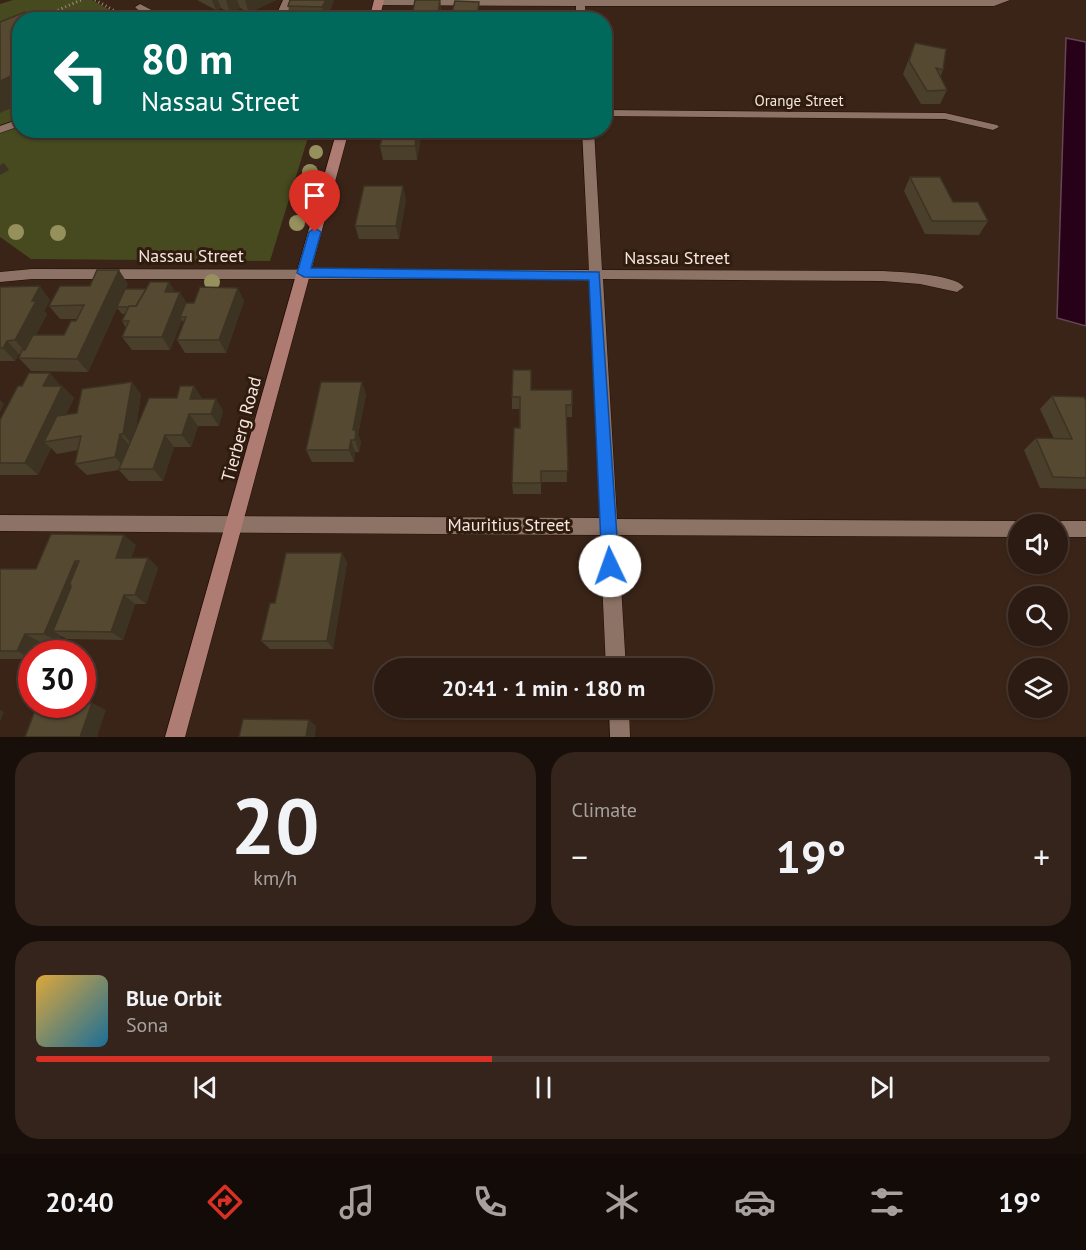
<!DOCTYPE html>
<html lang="en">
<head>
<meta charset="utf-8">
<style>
  body { margin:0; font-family:"PT Sans",sans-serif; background:#34241b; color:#f1f3f6; height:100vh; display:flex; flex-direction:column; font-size:22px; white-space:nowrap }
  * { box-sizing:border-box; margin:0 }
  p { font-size:20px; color:#a6a19f }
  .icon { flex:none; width:33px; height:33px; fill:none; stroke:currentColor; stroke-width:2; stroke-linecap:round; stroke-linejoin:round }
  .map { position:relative; height:737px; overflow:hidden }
  .sheet { display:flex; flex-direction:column; gap:15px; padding:15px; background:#180f0a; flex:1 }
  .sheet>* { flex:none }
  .top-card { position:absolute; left:12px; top:12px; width:600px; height:126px; border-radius:24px; box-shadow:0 2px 4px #0004,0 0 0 2px #483932; background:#00695c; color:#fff; overflow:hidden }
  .controls { position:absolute; left:1008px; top:514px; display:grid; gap:12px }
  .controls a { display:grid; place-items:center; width:60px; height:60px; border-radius:50%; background:#2c1b12; box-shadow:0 2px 4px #0004,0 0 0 2px #483932; font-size:30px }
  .speed { position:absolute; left:18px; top:640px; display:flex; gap:12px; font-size:30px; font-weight:700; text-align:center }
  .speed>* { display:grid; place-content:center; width:78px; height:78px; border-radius:50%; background:#2c1b12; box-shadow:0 2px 4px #0004,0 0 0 2px #483932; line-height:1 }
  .speed .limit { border:9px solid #d22; background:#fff; color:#111 }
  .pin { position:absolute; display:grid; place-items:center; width:51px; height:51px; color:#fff; margin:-62px -26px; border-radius:50% 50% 50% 0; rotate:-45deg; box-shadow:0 0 6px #0007 }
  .pin .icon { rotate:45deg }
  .me { position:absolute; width:66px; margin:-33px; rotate:357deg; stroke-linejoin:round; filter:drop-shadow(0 0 4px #0008) }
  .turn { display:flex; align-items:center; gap:21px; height:126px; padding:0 30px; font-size:27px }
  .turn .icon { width:78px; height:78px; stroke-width:2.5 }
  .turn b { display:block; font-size:42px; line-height:51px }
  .big { font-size:45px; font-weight:800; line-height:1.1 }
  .sheet .widget { flex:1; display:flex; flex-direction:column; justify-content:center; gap:9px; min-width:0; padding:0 21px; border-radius:24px; background:#34241b }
  .sheet .dial { align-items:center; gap:0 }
  .dial b { font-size:78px; line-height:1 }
  .song { display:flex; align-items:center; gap:18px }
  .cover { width:72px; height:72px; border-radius:9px; background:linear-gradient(135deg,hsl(40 70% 55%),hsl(200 70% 35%)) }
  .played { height:6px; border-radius:3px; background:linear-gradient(90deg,#d93025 45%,#483932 45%) }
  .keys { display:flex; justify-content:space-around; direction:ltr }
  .heat { display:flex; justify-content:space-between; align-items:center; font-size:33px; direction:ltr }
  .sheet .tiles { flex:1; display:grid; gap:15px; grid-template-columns:1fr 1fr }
  .widget:last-child { grid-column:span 2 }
  .trip { position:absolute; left:374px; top:658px; width:339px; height:60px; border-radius:30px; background:#2c1b12; box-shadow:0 2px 4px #0004,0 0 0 2px #483932; font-weight:800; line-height:60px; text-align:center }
  .tabs { display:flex; height:96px; justify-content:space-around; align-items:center; background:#120b07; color:#a6a19f }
  .tabs .icon { width:42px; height:42px }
  .tabs .active { color:#d93025 }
  .tabs b { font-size:27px; color:#f1f3f6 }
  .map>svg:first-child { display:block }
</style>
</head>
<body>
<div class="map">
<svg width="1086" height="737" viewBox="0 0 1086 737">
  <rect width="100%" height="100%" fill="#3a2418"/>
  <!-- green -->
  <path fill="#47491f" d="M13,0H92L122,17L126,16L133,19L20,20V130L310,131L270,261L31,259L0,237V4Z"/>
  <!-- water -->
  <path fill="#270118" stroke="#654653" stroke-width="1.5" d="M1066,38L1086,42V326L1057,318Z"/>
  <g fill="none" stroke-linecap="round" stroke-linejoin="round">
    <!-- lane casing -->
    <g stroke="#210d03" stroke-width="1">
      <g id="lane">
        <path d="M283,0H293L284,20H274Z"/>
        <path d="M20,119V126L0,133V126Z"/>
      </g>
    </g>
    <!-- street casing -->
    <g stroke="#210d03" stroke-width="1">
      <g id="street">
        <path d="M378,0H1010L994,6H585L586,20H576V6L375,5V1Z"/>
        <path d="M140,4L167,18L168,20H156L137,9L135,7Z"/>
        <path d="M604,110L945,113L997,125L999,127L993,130L945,119L604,116Z"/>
        <path d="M582,130H594L602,270L883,271C900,272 954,274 964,287L957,292L920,284L883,281L603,279L617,519L1018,521L1025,525H1018V537L618,535L626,669H606L600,535L0,531V515L600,518L589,279H32L0,282V272L32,269L589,270Z"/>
        <path d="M1058,521H1086V537H1058V525H1051Z"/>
        <path d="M609,708H629L630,737H610Z"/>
      </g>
    </g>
    <!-- secondary casing -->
    <g stroke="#210d03" stroke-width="1">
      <g id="secondary">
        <path d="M374,0H384L379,20H369Z"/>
        <path d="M337,130H349L185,737H165Z"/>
      </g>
    </g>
    <!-- path -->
    <g stroke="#9d8b81" stroke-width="3" stroke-dasharray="1 3" stroke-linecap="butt">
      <path d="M95,0L122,15L126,13"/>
      <path d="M36,20L81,0"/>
    </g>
    <!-- lane -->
    <use href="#lane" fill="#8d7365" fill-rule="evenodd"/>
    <!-- street -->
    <use href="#street" fill="#8d7365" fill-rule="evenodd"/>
    <!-- secondary -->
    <use href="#secondary" fill="#af7c74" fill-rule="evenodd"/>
  </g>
  <!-- trees -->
  <g fill="#96905d">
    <circle cx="316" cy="152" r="7"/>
    <circle cx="310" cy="172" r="8"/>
    <circle cx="304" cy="196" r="8"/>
    <circle cx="297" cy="223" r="8"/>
    <circle cx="16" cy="232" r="8"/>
    <circle cx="58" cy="233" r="8"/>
    <circle cx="212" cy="282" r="8"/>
  </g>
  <!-- wall -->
  <g fill="#4a3f2b">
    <path d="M197,0H276L249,13L240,8L230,13L221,8L216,10Z"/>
    <path d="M334,0L330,11L326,20L292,19L288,6Z"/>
    <path d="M915,43L943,70L940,77L947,90L940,104H921L903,74Z"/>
    <path d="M384,130H422L417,160H383L380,146Z"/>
    <path d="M910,177L988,221L979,235L925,234L904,191Z"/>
    <path d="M406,199L399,239H359L355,226Z"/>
    <path d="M169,282L175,292L187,303L244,301L226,353H185L177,340L184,323L182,320L170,350H132L122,337L126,328L122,321L125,314H122L117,308L88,372L31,371L19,358L21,353L19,354L15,361H0V287L50,300L44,311L47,314L36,335H64L77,319H60L49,306L90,286L128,284L121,299L146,289Z"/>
    <path d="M61,386H62L74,398L66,414L77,413L141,394L136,428L177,398L194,386L202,399H216L223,411L219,426H198L191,447H174L163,481H129L119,470L87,475L75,464L78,450L57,454L51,448L38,475H0V420Z"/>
    <path d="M531,390L572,405V417H566L567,482H541V494H513L512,483L520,428V409H512V397Z"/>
    <path d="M366,394L358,435L361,442L359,452H355L354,462H312L306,450Z"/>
    <path d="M1052,396L1086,401V489L1040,488L1024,450L1036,438L1054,439L1040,409Z"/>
    <path d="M136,545L131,558H148L158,568L146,604H135L123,640L67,639L61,636L58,642H40L35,654H32V659H0V569H36Z"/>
    <path d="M342,553L347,563L333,649H270L261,641L275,603Z"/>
  </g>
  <!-- shaded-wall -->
  <g fill="#3c3323">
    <path d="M212,0H218L221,8L216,10Z"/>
    <path d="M226,0H237L240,8L230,13Z"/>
    <path d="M245,0H276L249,13Z"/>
    <path d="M326,0H334L330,11L325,20L322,7Z"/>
    <path d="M440,0L442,13L440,20H437Z"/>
    <path d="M479,2V20H477Z"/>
    <path d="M20,72V104L0,113V81Z"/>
    <path d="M417,130H422L417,160L415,146Z"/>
    <path d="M4,163L9,170L0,175V165Z"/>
    <path d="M403,186L406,199L399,239L396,226Z"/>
    <path d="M119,270L128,284L88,372L77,359Z"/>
    <path d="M169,282L177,295L165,292Z"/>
    <path d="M40,286L50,300L44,311L47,314L26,353L15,340L32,301Z"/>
    <path d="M238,288L244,301L226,353L219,340Z"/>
    <path d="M180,292L188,305L180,317L182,320L170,350L162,337Z"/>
    <path d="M7,341L19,354L15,361L3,348Z"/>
    <path d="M50,373L61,386H43Z"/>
    <path d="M132,382L141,394L133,446L123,434Z"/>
    <path d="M362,382L366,394L358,435L361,442L359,452L355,440L353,430Z"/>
    <path d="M62,386L74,398L54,440L44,442L51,448L38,475L25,463Z"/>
    <path d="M194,386L202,398L198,412L190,399Z"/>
    <path d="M216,399L223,411L219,426L211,414Z"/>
    <path d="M0,400L4,404L0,412Z"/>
    <path d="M189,414L198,426L191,447L182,435Z"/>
    <path d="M120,434L130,446L126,469L115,457Z"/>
    <path d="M165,435L174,447L163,481L153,469Z"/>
    <path d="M351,440L355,452L354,462L349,450Z"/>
    <path d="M124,535L136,545L127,568L116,558Z"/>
    <path d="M342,553L347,563L333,649L327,641Z"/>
    <path d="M148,558L158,568L146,604L135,595Z"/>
    <path d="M75,561L88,571L53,631L61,636L58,642L44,634Z"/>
    <path d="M124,595L135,604L123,640L111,632Z"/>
    <path d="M25,634L40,642L35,654H32V659L17,651Z"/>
    <path d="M92,703L106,710L97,737H80Z"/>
    <path d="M0,710L4,712L0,722Z"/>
    <path d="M309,720L316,726L315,737H306Z"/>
  </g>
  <!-- building -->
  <g fill="#564932" stroke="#3c3323" stroke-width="1.5">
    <path d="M290,0H326L322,7L288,6Z"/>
    <path d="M415,0H440L437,20H406L407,16H412Z"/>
    <path d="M455,1L479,2L477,20H450Z"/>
    <path d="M25,12L37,20H20V72L0,81V22Z"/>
    <path d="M915,43L946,49L943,70L936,68L947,90L927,91L909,61Z"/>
    <path d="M384,130H417L415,146H380Z"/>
    <path d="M910,177H940L953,202H978L988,221H932Z"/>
    <path d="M364,186H403L396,226H355Z"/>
    <path d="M97,270H119L77,359L19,358L22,350H25L33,335H64L71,321H76L84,305L49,306L60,286H90Z"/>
    <path d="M150,282H169L165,292H180L162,337H122L129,321H122L129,306H136Z"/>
    <path d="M40,286L32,301H36L15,340L7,341L3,348H0V287Z"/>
    <path d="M200,287L238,288L219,340H177L186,317H180L186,303H194Z"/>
    <path d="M125,289H146L136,306H129L128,307H117Z"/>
    <path d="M513,370H531V390H572V405H566L568,471H541V483H512L514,428H520V397H512Z"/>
    <path d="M29,373H50L43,386H62L25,463H0V420L18,386H22Z"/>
    <path d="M132,382L123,434H120L115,457L75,464L81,436L44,442L57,416L77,413L82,389Z"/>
    <path d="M321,382H362L353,430H356L355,440H351L349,450H306Z"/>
    <path d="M180,386H194L190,399H216L211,414H189L182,435H165L153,469H119L149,398H177Z"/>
    <path d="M1052,396L1084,397L1086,401V478L1053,477L1036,438L1072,439Z"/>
    <path d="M51,534L124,535L116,558H148L135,595H124L111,632L53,631L71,587L70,583L79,561H75L44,634H25L17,651H0V569H36Z"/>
    <path d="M286,553H342L327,641H261L270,603H275Z"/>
    <path d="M82,703H92L80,737H25L37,705H82Z"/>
    <path d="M243,719L309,720L306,737H239Z"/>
  </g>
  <!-- route -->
  <path fill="#1a73e8" stroke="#114b97" stroke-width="1.5" d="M315,228L321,232L311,268L599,272L619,566L616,572L610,574L605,572L602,566L589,280L304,277L297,273L309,232Z"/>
  <g text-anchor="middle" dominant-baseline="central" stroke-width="6" stroke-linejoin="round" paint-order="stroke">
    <!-- far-street labels -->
    <g font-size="15" fill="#f5e6de" stroke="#301b0f">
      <text x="799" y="100">Orange Street</text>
    </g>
    <!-- street labels -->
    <g font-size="18" fill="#f5e6de" stroke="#301b0f">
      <text x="191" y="255">Nassau Street</text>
      <text x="677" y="257">Nassau Street</text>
      <text transform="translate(241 429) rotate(-75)">Tierberg Road</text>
      <text x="509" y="524">Mauritius Street</text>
    </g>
  </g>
</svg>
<div class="controls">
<a><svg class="icon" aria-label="sound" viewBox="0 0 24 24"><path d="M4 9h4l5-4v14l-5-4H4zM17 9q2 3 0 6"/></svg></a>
<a><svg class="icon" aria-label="search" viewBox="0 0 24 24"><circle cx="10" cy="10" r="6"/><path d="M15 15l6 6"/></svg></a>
<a><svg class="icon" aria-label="layers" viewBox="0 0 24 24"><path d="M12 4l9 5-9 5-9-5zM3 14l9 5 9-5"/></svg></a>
</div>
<div class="speed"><div class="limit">30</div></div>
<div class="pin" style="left:315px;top:232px;background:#d93025"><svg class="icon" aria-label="arrive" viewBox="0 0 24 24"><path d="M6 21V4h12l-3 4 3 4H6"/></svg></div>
<svg class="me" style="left:610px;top:566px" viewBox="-20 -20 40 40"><circle r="19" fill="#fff"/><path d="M0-13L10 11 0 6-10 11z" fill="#1a73e8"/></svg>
<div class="trip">20:41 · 1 min · 180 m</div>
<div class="top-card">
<div class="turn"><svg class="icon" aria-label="left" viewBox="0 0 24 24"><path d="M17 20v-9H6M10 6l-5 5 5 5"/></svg><div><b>80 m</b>Nassau Street</div></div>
</div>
</div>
<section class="sheet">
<div class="tiles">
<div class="widget dial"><b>20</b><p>km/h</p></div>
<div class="widget"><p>Climate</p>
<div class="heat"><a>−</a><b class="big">19°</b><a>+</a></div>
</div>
<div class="widget">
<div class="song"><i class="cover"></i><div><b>Blue Orbit</b><p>Sona</p></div></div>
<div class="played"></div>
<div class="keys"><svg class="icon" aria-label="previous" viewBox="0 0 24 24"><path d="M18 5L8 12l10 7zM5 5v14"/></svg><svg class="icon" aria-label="pause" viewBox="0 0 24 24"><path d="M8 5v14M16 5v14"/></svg><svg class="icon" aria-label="next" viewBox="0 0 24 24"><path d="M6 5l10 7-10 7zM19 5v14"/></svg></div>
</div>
</div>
</section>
<nav class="tabs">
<b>20:40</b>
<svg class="icon active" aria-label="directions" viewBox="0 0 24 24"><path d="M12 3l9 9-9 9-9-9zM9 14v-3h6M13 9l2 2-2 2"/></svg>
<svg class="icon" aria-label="music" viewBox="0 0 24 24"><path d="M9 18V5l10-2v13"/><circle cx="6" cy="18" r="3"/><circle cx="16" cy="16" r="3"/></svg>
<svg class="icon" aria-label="phone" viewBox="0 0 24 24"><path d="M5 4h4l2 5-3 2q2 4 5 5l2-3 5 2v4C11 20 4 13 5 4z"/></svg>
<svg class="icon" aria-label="climate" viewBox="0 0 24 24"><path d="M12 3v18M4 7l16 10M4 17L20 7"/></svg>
<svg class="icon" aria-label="car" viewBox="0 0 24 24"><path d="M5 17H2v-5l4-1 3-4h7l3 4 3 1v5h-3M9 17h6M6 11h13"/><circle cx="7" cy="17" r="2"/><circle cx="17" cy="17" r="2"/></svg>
<svg class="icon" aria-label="filters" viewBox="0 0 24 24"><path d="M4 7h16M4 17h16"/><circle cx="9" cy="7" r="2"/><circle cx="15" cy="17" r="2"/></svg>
<b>19°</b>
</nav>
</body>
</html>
